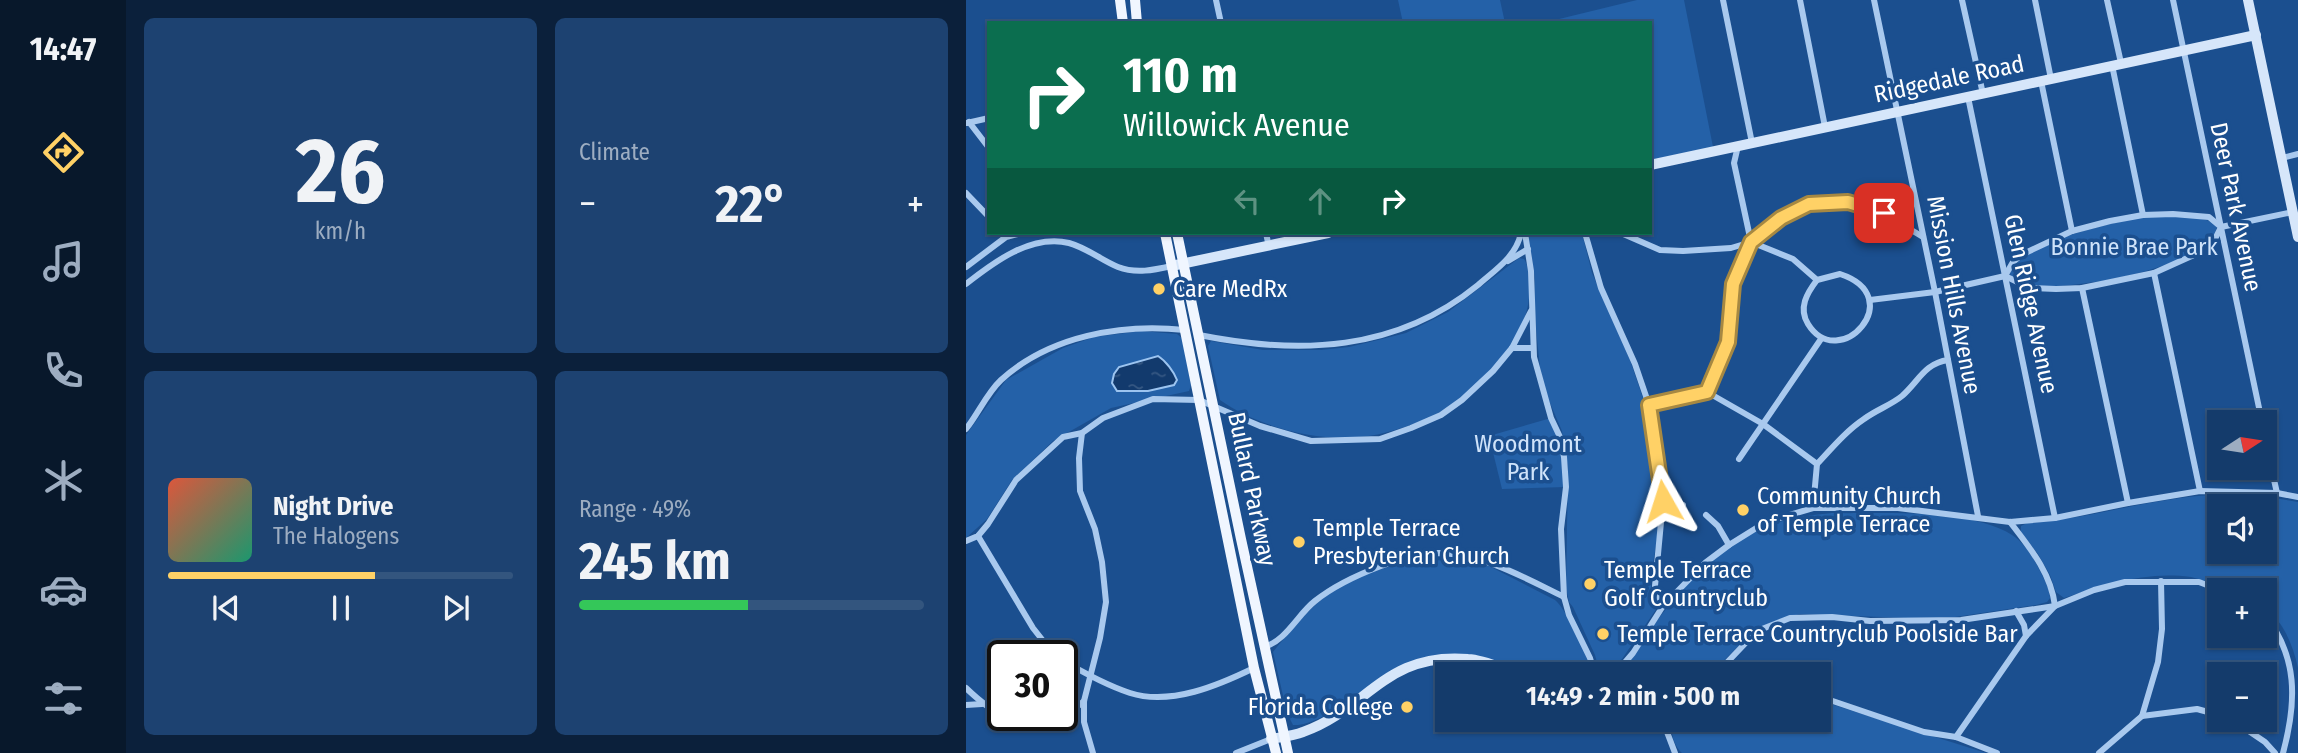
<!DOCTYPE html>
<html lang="en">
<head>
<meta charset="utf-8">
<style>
  body { margin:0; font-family:"Fira Sans Condensed",sans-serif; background:#1d4271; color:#f1f3f6; height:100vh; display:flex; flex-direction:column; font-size:26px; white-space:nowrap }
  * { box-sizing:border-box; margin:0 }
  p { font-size:23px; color:#9dadc1 }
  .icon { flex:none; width:38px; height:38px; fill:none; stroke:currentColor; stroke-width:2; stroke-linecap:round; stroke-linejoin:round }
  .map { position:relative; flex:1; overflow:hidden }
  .details { display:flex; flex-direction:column; gap:18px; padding:18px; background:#0b203b; width:840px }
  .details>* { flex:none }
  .top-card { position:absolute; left:21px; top:21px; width:665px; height:214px; border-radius:0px; box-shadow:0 2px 5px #0004,0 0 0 2px #33557e; background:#0b6e4f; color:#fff; overflow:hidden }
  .needle { width:46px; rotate:78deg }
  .tools { position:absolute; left:1241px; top:410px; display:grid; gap:14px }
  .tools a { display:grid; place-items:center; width:70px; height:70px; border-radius:0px; background:#143b6b; box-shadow:0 2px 5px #0004,0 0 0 2px #33557e; font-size:35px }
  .speed { position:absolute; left:21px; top:640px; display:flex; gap:14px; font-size:35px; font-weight:700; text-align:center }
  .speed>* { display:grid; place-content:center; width:91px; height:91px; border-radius:50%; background:#143b6b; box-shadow:0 2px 5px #0004,0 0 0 2px #33557e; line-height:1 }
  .speed .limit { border:4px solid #111; border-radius:10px; background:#fff; color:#111 }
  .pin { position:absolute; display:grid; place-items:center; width:60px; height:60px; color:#fff; margin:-30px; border-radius:14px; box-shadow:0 4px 10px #0006 }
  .me { position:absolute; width:77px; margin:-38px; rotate:354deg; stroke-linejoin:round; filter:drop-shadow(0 0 5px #0008) }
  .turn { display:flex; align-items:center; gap:24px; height:147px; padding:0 21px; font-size:32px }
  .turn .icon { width:91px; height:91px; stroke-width:2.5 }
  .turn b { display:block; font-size:49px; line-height:60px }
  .lanes { display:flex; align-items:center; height:66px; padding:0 21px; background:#0003; justify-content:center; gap:35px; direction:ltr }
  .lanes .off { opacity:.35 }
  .big { font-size:52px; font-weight:700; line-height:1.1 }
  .details .card { flex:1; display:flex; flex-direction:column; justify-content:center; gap:10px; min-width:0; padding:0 24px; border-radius:10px; background:#1d4271 }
  .details .dial { align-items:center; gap:0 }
  .dial b { font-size:91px; line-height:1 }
  .song { display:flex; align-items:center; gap:21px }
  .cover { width:84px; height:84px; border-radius:10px; background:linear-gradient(135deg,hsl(10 70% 55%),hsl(160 70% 35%)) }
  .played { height:7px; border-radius:4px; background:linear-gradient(90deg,#ffd166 60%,#33557e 60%) }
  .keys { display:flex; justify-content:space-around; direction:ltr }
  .heat { display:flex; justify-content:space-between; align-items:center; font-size:38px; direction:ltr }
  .charge { height:10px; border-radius:5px; background:linear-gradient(90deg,#34c759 49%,#33557e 0) }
  .details .tiles { flex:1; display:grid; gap:18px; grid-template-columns:repeat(2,1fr) }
  .trip { position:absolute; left:469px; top:662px; width:396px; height:70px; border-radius:0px; background:#143b6b; box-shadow:0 2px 5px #0004,0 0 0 2px #33557e; font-weight:700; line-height:70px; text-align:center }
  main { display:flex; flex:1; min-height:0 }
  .tabs { display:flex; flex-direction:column; width:126px; justify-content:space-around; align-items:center; background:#08182b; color:#9dadc1 }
  .tabs .icon { width:49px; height:49px }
  .tabs .on { color:#ffd166 }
  .tabs b { font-size:32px; color:#f1f3f6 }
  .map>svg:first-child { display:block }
</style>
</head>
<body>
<main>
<nav class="tabs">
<b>14:47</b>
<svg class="icon on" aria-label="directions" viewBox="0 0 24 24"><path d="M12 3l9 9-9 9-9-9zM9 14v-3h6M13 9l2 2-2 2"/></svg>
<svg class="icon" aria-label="music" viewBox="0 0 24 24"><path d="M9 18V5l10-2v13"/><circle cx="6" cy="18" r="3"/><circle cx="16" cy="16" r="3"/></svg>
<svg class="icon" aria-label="phone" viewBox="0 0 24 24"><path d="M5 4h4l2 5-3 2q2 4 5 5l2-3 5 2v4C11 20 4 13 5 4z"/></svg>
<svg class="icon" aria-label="climate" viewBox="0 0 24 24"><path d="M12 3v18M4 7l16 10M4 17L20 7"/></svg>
<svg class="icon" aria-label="car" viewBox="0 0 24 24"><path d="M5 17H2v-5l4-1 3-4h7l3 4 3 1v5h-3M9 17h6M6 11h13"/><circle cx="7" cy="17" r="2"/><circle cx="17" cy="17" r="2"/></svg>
<svg class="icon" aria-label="filters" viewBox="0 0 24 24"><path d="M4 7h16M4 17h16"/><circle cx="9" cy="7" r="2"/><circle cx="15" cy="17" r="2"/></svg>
</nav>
<section class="details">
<div class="tiles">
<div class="card dial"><b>26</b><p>km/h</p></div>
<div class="card"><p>Climate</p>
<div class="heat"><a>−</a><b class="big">22°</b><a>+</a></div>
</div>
<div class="card">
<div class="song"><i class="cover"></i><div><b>Night Drive</b><p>The Halogens</p></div></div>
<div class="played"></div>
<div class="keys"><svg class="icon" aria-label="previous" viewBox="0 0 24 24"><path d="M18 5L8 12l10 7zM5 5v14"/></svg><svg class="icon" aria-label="pause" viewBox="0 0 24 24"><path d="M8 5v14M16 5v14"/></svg><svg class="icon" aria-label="next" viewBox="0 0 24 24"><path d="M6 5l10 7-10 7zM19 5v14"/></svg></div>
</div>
<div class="card"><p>Range · 49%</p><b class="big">245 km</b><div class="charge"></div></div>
</div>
</section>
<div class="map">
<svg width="1332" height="753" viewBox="0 0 1332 753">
  <defs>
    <pattern id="water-ripples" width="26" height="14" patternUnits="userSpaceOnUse" patternTransform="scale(1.75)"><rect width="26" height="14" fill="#123a6d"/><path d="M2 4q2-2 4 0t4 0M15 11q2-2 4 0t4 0" fill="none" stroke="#365883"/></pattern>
  </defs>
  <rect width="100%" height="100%" fill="#1b4f8f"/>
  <!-- green -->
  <g fill="#2461a8" fill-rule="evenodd">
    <path d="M432,0H534L539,23H437Z"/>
    <path d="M671,0H718L747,147L684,160V23H590L589,20Z"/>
    <path d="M1177,217C1195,217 1239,213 1251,226C1246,268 1100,292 1065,285C1058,284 1051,279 1045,277L1044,273C1060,240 1143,224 1177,217Z"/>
    <path d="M562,233H616L626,273L664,360L679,404L685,431L694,502L692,533L684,582L691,608L656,659L645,668L632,666L629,655L607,607L603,602L600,588L602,468L596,431L581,396L574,368L568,309L569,278Z"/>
    <path d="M553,258L558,259C562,265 562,271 563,279C569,330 527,373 490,402C472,416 444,426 422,432C370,447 298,431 254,400L242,346L245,341L297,350H355L383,347L416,339L440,333L482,312Z"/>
    <path d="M175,331L211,334L216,338L225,385L223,391L145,408L87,441L46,480L21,519L0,538V435L40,380L97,348L128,337Z"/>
    <path d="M585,418L594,437L600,487L536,489L523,436Z"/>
    <path d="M1247,495L1308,498L1332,502V668C1327,644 1317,622 1299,607L1298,590C1288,590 1276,592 1266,589C1252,586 1239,580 1225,577C1180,571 1140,584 1098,598L1090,592L1084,575L1072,554L1055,532V526L1061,523C1125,519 1184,498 1247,495ZM1253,506H1298V551H1253Z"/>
    <path d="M866,513C915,514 1004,508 1046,535C1059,543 1069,560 1075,573C1079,581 1084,590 1084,598L1081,602L1070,605L989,617L942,618L834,614L812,620L790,629L744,674H652C693,617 739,548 808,524C827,517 846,515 866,513Z"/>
    <path d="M467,560L491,561L523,566L589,600C601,610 625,658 624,674C605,674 584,676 565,674C556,673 548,668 539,666C511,659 478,650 449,660C412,672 361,727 327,725L321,713L307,652C324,631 342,609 364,593C393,573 432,562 467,560Z"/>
    <path d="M852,700L1020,753H716C707,745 704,731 706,719H852Z"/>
  </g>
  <!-- water -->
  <path fill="url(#water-ripples)" stroke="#9cc4f0" stroke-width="2" d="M192,356C200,361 208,372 211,380L208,385L182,391H151L146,383L148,374L153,367Z"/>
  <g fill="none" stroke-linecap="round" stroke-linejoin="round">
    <!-- street -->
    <g stroke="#a9c9ee" stroke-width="6">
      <path d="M250,0L255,23"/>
      <path d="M757,0L786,143"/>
      <path d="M834,0L859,127"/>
      <path d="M908,0L969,292L1012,516"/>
      <path d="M996,0L1017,94"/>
      <path d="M1069,0L1085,79"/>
      <path d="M1141,0L1155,63"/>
      <path d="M1207,0L1296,422"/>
      <path d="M1146,65L1177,215"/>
      <path d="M1075,81L1106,231"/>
      <path d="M1002,97L1089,518"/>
      <path d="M3,122L23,148"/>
      <path d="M1,123L23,118"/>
      <path d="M772,146L768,163L785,242"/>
      <path d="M1316,158L1332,154"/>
      <path d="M0,193L23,217"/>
      <path d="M1255,227L1327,212"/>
      <path d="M300,233L303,247"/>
      <path d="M559,233L565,271L568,357L585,418L594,437L598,457L600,487L595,529L598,597L603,615L624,658L628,672"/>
      <path d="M619,233L635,288L669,364L683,405L688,428L697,501L689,586L691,598L697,606"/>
      <path d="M655,233L694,250L717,251L765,248L785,242L827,259L851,280"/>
      <path d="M542,261L562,249"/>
      <path d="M0,267L40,237L56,233"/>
      <path d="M1188,273L1234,491"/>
      <path d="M874,274C944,297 873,374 842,324C832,308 841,293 851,280Z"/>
      <path d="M0,284C28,262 65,234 103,243C121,248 135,260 152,267C170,274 188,270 206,266"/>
      <path d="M1116,288L1162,503"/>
      <path d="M904,300L969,292L1039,276L1047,262L1057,254L1106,231L1144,221L1177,215L1207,214L1243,217L1255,227L1249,239L1239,250L1188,273L1116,288L1090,289L1064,288L1039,276"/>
      <path d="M233,335C333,355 430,352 512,285C529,270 550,257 555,233"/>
      <path d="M546,348H566"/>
      <path d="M741,392L797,424L851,464L847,508"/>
      <path d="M683,405L741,392L762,342L767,284L785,242L815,218L843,204L882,202L917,213L957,237"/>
      <path d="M0,429C12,414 21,393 35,380C83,336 156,323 219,330"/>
      <path d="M116,433L113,458L114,491L129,529L136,562L140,602L134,638L118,701V722L127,753"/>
      <path d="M1298,436L1311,493"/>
      <path d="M773,459L855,339"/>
      <path d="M851,464C866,448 880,431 898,419C910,410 925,405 936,396C952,382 959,363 982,360"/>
      <path d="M697,501L717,505"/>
      <path d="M740,515L752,526L763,545"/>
      <path d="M12,536L67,628L89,656"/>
      <path d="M0,541L12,536L22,524L50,480L97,437L116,433L137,418L187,399L233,400L294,426L345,441L414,439L445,428L475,415L496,400L527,371L546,348L565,311"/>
      <path d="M1050,611L1058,625L1060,636"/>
      <path d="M1298,614C1332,656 1331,701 1317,753"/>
      <path d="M298,647C320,641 332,614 349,601C369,585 391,575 415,566C433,560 453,553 473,553C518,554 559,578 598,597"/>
      <path d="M96,660C118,673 140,685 164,693C205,706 253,685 288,668"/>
      <path d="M628,674C632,668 640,669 645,674"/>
      <path d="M649,674L667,653L697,606L739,563L763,545L800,522L847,508H932L1044,522L1089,518L1162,503L1234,491L1311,493L1332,497"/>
      <path d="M750,674L791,631L824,618L866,617L904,621L995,620L1089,606L1128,590L1159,582H1233L1254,590"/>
      <path d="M0,688C29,716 53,730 93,716"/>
      <path d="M852,696L958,732L990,737L1031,753"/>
      <path d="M0,705L16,704"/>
      <path d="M96,715L105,712L118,701"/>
      <path d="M1176,716L1192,662L1196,629L1195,581"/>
      <path d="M702,719L701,732L709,753"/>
      <path d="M1265,719L1299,742L1309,753"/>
      <path d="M990,737L1060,636L1089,606C1085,573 1064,548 1044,522"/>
      <path d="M270,753L305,739"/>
      <path d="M1133,753L1176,716L1231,709L1253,715"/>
    </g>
    <!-- secondary -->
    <g stroke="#d6e6fa" stroke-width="10">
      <path d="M1282,0L1332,237"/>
      <path d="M684,165L1290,35"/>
      <path d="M210,265L362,233"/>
      <path d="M305,739C316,737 327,736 337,732C402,709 419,652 502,659C519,660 537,669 554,674"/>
    </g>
    <!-- primary -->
    <g stroke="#f0f6ff" stroke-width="10">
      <path d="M154,0L157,23"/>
      <path d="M169,0L171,23"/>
      <path d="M199,233L288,668L310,753"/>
      <path d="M211,233L275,539L322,753"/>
    </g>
  </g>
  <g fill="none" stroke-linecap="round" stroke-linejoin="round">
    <!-- route casing -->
    <g stroke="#a68842" stroke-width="18">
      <path id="route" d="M697,501L683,405L741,392L762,342L767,284L785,242L815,218L843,204L882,202L918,213"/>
    </g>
    <!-- route -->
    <use href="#route" stroke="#ffd166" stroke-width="12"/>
  </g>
  <!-- markers -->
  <g fill="#ffd166" stroke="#1b4f8f" stroke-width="2.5">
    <circle cx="193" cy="289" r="7"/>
    <circle cx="777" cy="510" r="7"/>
    <circle cx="333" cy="542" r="7"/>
    <circle cx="624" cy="584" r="7"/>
    <circle cx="637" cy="634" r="7"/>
    <circle cx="441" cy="707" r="7"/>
  </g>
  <g text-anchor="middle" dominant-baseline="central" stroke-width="7" stroke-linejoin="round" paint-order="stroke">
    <!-- street labels -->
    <g font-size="24" fill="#fff" stroke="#1b4f8f">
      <text transform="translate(983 79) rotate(-12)">Ridgedale Road</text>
      <text transform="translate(1270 207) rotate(78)">Deer Park Avenue</text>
      <text transform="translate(988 295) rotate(79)">Mission Hills Avenue</text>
      <text transform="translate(1065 304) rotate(78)">Glen Ridge Avenue</text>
      <text transform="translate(286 489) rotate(78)">Bullard Parkway</text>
    </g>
    <!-- park labels -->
    <g font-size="24" fill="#cfe3fa" stroke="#1b4f8f">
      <text x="1168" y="247">Bonnie Brae Park</text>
      <text x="562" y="444">Woodmont<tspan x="562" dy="28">Park</tspan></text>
    </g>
    <!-- poi labels -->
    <g font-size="24" fill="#fff" stroke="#1b4f8f" text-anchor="start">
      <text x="207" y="289">Care MedRx</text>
      <text x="791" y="496">Community Church<tspan x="791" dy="28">of Temple Terrace</tspan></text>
      <text x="347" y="528">Temple Terrace<tspan x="347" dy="28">Presbyterian Church</tspan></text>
      <text x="638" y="570">Temple Terrace<tspan x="638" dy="28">Golf Countryclub</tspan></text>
      <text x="651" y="634">Temple Terrace Countryclub Poolside Bar</text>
      <text x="427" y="707" text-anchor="end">Florida College</text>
    </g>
  </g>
</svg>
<div class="tools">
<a><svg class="needle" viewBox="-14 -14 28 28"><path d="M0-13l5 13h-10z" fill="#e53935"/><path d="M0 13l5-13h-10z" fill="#9dadc1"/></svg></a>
<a><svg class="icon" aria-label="sound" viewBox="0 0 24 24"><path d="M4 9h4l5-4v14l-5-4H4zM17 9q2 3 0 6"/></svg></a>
<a>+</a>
<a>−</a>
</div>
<div class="speed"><div class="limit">30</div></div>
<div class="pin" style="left:918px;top:213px;background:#d93025"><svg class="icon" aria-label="arrive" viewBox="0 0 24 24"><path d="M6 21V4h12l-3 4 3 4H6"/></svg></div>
<svg class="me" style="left:697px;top:501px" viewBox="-20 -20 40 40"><path d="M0-17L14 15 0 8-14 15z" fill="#ffd166" stroke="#fff" stroke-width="4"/></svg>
<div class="trip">14:49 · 2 min · 500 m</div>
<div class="top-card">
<div class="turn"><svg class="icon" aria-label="right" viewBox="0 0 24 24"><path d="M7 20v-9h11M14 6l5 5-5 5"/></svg><div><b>110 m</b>Willowick Avenue</div></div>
<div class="lanes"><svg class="icon off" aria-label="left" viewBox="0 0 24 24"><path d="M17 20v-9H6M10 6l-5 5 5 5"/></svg><svg class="icon off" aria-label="ahead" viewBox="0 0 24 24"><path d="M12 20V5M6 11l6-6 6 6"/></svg><svg class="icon" aria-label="right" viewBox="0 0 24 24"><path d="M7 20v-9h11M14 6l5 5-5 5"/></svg></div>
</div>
</div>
</main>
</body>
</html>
